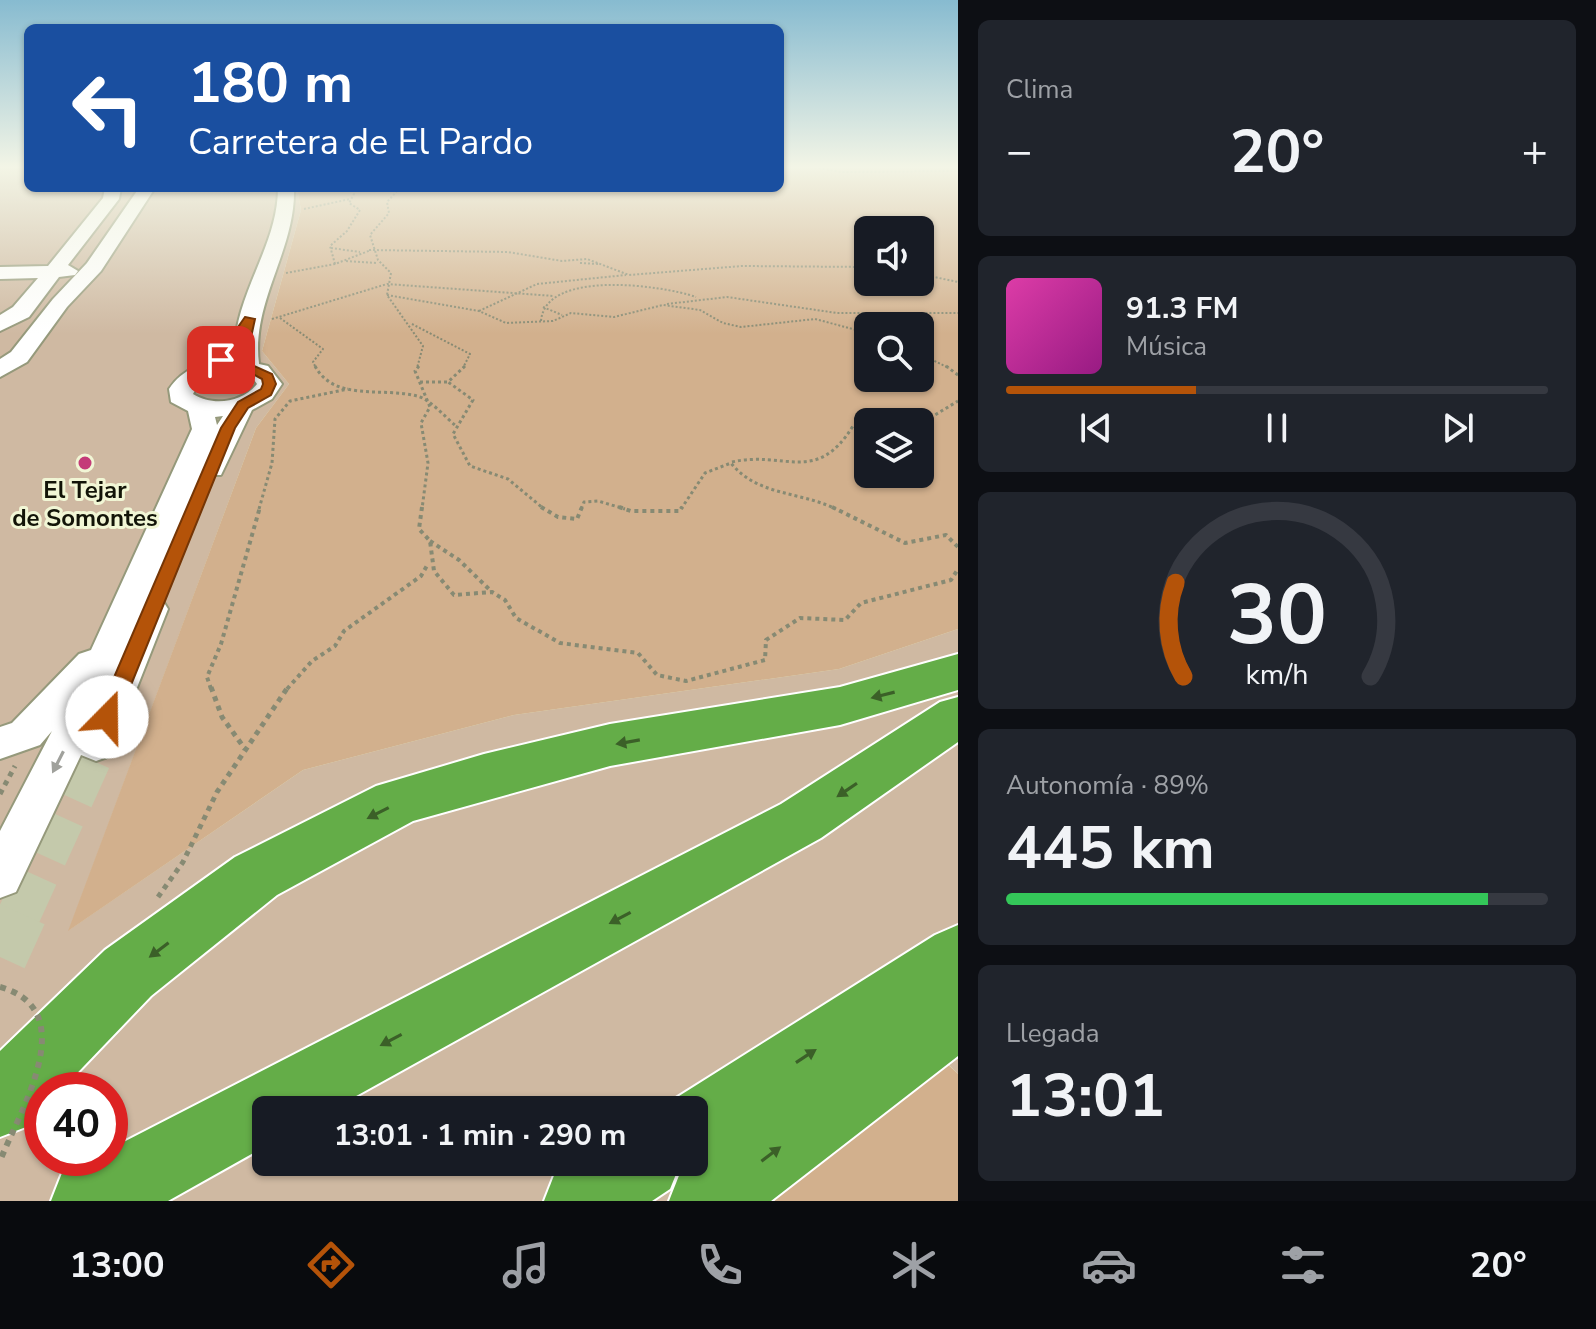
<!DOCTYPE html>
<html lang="es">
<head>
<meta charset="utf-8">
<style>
  body { margin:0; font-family:"Nunito Sans",sans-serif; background:#20242c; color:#f1f3f6; height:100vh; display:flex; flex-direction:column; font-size:30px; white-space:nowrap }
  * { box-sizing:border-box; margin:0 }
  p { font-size:26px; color:#9ea1a6 }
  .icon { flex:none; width:44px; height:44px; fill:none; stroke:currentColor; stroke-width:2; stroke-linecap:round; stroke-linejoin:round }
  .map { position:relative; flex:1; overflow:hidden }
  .drawer { display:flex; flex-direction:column; gap:20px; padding:20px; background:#0d0f14; width:638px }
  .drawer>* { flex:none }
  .hud { position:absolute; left:24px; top:24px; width:760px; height:168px; border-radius:12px; box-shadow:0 2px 6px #0004; background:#1a4fa0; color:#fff; overflow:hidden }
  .controls { position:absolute; left:854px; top:216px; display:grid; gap:16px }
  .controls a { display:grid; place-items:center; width:80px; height:80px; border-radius:12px; background:#171b24; box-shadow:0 2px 6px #0004; font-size:40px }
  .speed { position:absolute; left:24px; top:1072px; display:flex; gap:16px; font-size:40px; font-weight:700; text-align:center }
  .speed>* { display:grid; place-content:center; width:104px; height:104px; border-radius:50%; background:#171b24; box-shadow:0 2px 6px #0004; line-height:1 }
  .speed .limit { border:12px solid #d22; background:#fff; color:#111 }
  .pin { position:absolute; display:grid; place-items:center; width:68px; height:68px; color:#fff; margin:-34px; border-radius:16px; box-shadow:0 4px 12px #0006 }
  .me { position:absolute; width:88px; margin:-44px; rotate:22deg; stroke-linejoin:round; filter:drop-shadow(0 0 6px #0008) }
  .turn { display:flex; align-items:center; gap:28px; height:168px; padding:0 32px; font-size:36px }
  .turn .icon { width:104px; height:104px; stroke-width:2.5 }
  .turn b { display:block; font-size:56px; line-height:68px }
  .big { font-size:60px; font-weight:700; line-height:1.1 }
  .drawer .card { flex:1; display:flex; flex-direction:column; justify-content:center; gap:12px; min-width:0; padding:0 28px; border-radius:12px; background:#20242c }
  .drawer .dial { align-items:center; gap:0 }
  .dial svg { height:208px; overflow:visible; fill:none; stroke:#363941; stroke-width:7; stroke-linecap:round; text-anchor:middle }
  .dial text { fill:#f1f3f6; stroke:none }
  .song { display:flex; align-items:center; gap:24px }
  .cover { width:96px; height:96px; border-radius:12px; background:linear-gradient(135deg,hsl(320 70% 55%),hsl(310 70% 35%)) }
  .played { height:8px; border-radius:4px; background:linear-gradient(90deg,#b45309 35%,#363941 35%) }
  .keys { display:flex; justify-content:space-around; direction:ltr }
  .heat { display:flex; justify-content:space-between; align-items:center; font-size:44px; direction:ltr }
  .charge { height:12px; border-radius:6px; background:linear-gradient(90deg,#34c759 89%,#363941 0) }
  .trip { position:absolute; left:252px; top:1096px; width:456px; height:80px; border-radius:12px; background:#171b24; box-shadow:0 2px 6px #0004; font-weight:700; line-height:80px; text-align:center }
  .tabs { display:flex; height:128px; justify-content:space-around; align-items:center; background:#090b0e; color:#9ea1a6 }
  .tabs .icon { width:56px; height:56px }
  .tabs .selected { color:#b45309 }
  .tabs b { font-size:36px; color:#f1f3f6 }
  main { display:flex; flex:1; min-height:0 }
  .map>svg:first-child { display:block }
</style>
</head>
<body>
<main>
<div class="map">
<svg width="958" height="1201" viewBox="0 0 958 1201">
  <rect width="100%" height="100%" fill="#e4e9c8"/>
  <!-- green -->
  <path fill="#cfb9a2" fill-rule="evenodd" d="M0,166H28V188H297L301,210L262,351L289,384L256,428L69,930L303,770L514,715L839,669L958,629V1074L942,1058L758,1201H0ZM42,1090H110V1158H42ZM266,1110H694V1162H266Z"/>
  <!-- forest -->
  <g fill="#d2b08d" fill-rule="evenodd">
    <path d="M780,166H958V629L839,669L514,715L303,770L68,931L256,428L289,384L262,351L301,210L297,188H780ZM868,230H920V282H868ZM868,326H920V378H868ZM868,422H920V474H868Z"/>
    <path d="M941,1058L958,1074V1201H758Z"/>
  </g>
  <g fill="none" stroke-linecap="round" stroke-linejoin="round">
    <!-- minor-tunnel-far1 -->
    <path stroke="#c4c9ab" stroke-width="43" stroke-dasharray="43 21" stroke-linecap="butt" d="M19,915L96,745"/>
    <!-- minor-tunnel -->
    <path stroke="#c4c9ab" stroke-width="54" stroke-dasharray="54 27" stroke-linecap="butt" d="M0,957L20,913"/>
    <!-- minor casing -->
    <g stroke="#95997b" stroke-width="4">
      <g id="minor">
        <path d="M105,188H121L119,199L68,265L78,271L75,275L59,277L29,317L0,331V315L13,307L38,278L0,279V267L48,266L103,198Z"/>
        <path d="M139,188H155L101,271L67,307L27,362L0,377V359L11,352L53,299L87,263Z"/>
        <path d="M278,188H294C296,250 251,301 259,364L268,366L282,384L272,399L252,410L221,475H202L149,598L163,601L168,609L110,756L96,761L81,755L16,892L0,898V831L52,731L40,745L0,759V727L12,723L79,654L91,650L192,429L188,411L171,402L169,389C183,367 210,359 235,361C230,299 278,249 278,188ZM231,374L252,377L257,384C242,402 214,407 193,394L199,383ZM223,416L217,425L215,417Z"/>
      </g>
    </g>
    <!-- highway casing -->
    <g stroke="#fff" stroke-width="4">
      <g id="highway">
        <path d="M958,654V690L840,725L610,766L413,821L277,895L151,996L61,1090H42V1110L26,1127L0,1137V1051L105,950L235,857L376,786L484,754L610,724L840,687Z"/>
        <path d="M958,697V742L821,838L331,1110H266V1146L168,1201H51L62,1173L92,1158H110V1149L781,804L940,702Z"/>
        <path d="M958,925V1056L771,1201H669L680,1173L692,1165L684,1162H694V1110H665L668,1103L935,935Z"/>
        <path d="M573,1162H681L670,1189L652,1201H544L555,1173Z"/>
      </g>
    </g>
    <!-- path-far3 -->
    <g stroke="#878a73" stroke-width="2" stroke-dasharray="2 2" stroke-linecap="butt">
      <path d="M807,166L841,172L958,171"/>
      <path d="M780,168L801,166"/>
      <path d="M400,188L387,202L389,213L370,235L378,260L391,273L387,295L423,346L417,368"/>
      <path d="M304,209L350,199"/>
      <path d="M331,248L360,252"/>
      <path d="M369,250L508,252L562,261L587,259L629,275L742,266L868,267"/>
      <path d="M346,261L377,263"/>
      <path d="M580,263L599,264"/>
      <path d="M335,264L330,246L347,231L360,210L349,203L354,194L352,188"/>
      <path d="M286,273L335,264L371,250"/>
      <path d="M920,274L958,282"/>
      <path d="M387,295L479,311L506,323L553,321L571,313L614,317L663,305L700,310L723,323L741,327L815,319L868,333"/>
      <path d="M667,304L727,297L837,313H958"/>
      <path d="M543,307L562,315"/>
      <path d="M479,311L537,284L626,275"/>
      <path d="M280,318L323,349L313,362L316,368"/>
      <path d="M272,319L387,284L554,296"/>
      <path d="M541,321C545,269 662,285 696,297"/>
      <path d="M412,324L470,354L463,368"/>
      <path d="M920,354L949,368"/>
    </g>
    <!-- path-far2 -->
    <g stroke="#878a73" stroke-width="3" stroke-dasharray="3 3" stroke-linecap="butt">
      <path d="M315,366C334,402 383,387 417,396C430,399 445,417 456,426"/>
      <path d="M419,366L415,371L430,407L421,423L428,463L422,509"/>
      <path d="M465,366L448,382L473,400L453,434L470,466L508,479L544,509"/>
      <path d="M946,366L958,375"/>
      <path d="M420,382H448"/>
      <path d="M920,424L958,401"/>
      <path d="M732,462C784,450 816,486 853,426L868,425"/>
      <path d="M259,509L272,463L275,419L290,401L348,389"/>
      <path d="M581,509L584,502L598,501L625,509"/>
      <path d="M681,509L705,473L731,463C757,496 799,491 836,509"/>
    </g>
    <!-- path-far1 -->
    <g stroke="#878a73" stroke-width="4" stroke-dasharray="4 4" stroke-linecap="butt">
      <path d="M422,507L419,529L430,541L434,571L454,595L492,592L505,600L516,618L560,643L638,653L657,675L686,681L765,660L766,640L800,618L845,620L861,603L951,580L958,569"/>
      <path d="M541,507L558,517L577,519L582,507"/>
      <path d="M619,507L631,511H680L682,507"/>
      <path d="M832,507L905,543L946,535L958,547"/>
      <path d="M430,541L459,560L492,592"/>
      <path d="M211,689L207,677L221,644L260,507"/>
      <path d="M287,689L312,661L335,646L344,631L421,576L428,564"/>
    </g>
    <!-- path -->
    <g stroke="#878a73" stroke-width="5" stroke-dasharray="5 5" stroke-linecap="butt">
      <path d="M211,687L222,717L245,749"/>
      <path d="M0,794L15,766"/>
      <path d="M158,897L183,862L217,792L288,687"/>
    </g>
    <!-- minor -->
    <use href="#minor" fill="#fff" fill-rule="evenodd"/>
    <!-- highway -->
    <use href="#highway" fill="#64ad48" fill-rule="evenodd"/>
    <!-- path-bridge -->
    <path stroke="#878a73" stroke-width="6" stroke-dasharray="6 6" stroke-linecap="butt" d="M0,987C84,1010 19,1112 0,1161"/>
  </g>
  <!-- one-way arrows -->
  <defs><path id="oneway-solid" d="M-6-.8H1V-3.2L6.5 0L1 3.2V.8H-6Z" transform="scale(2)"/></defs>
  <g fill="#3b6028">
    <use href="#oneway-solid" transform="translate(883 695) rotate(166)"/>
    <use href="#oneway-solid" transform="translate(628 742) rotate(170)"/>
    <use href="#oneway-solid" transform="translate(847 790) rotate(146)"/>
    <use href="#oneway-solid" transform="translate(378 813) rotate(153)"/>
    <use href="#oneway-solid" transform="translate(620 918) rotate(152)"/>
    <use href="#oneway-solid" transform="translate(159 950) rotate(143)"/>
    <use href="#oneway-solid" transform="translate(391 1040) rotate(152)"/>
    <use href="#oneway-solid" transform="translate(806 1056) rotate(-33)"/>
    <use href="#oneway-solid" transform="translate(771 1154) rotate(-37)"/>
  </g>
  <use fill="#a0a19c" href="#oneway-solid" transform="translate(58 762) rotate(117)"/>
  <!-- sky -->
  <linearGradient id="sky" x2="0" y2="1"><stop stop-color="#87bbd0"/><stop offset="0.5" stop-color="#f3f5e6"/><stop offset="1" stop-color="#f3f5e6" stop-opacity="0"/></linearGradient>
  <rect width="958" height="334" fill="url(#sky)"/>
  <!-- route -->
  <path fill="#b45309" stroke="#753606" stroke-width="2" d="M245,317L255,319L250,342L254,366L272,374L276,384L271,395L248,408L235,428L118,717L107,725L100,723L97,717L221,428L238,402L261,389L263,384L262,379L242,368L238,343L225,362L215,360Z"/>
  <!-- markers -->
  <circle fill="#c43b78" stroke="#f1f6d5" stroke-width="3" cx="85" cy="463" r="8"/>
  <g text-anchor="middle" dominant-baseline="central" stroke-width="6" stroke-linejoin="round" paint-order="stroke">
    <!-- poi labels -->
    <g font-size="24" font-weight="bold" fill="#121408" stroke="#f1f6d5">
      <text x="85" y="490">El Tejar<tspan x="85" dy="28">de Somontes</tspan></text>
    </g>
  </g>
</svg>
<div class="controls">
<a><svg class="icon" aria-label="sound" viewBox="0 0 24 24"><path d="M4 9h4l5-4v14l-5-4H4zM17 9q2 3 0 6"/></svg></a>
<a><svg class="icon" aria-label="search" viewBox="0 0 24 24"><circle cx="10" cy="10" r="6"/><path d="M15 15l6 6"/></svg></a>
<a><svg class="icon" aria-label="layers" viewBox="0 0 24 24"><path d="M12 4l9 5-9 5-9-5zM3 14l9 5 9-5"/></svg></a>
</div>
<div class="speed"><div class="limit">40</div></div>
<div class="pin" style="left:221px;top:360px;background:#d93025"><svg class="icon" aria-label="arrive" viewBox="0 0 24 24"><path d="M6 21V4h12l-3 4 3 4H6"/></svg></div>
<svg class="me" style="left:107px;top:717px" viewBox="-20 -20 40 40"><circle r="19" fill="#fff"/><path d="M0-13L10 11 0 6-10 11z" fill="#b45309"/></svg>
<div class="trip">13:01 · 1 min · 290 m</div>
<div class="hud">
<div class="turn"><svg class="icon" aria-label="left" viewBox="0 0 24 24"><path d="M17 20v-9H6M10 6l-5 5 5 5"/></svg><div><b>180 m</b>Carretera de El Pardo</div></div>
</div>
</div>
<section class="drawer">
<div class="card"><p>Clima</p>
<div class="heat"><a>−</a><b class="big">20°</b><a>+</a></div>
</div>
<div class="card">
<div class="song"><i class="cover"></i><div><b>91.3 FM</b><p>Música</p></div></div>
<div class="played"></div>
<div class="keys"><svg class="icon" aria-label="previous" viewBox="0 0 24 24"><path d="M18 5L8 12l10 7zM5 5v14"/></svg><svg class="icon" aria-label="pause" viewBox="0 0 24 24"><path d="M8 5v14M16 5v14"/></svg><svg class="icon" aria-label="next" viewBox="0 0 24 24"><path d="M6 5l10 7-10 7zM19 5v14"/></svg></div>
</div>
<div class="card dial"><svg viewBox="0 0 100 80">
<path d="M14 69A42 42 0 1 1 86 69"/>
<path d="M14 69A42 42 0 0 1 11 33" stroke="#b45309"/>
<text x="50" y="56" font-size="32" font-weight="700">30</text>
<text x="50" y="72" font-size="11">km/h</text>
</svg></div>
<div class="card"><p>Autonomía · 89%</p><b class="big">445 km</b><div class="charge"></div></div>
<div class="card"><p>Llegada</p><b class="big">13:01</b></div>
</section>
</main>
<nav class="tabs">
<b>13:00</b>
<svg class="icon selected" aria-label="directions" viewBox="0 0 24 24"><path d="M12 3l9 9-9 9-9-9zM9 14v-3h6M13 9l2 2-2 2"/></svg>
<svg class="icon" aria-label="music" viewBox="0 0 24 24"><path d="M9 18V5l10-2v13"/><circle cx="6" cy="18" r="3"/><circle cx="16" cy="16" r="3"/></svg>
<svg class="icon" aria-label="phone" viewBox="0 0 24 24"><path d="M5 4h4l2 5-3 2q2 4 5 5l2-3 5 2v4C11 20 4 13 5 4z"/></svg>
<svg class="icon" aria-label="climate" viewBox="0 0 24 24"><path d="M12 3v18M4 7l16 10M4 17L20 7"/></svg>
<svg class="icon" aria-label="car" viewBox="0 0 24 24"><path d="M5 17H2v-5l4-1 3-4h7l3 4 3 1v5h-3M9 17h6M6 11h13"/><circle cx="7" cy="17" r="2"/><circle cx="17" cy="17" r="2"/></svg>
<svg class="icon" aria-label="filters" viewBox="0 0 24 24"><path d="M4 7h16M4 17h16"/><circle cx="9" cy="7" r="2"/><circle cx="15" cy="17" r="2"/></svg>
<b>20°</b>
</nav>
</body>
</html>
